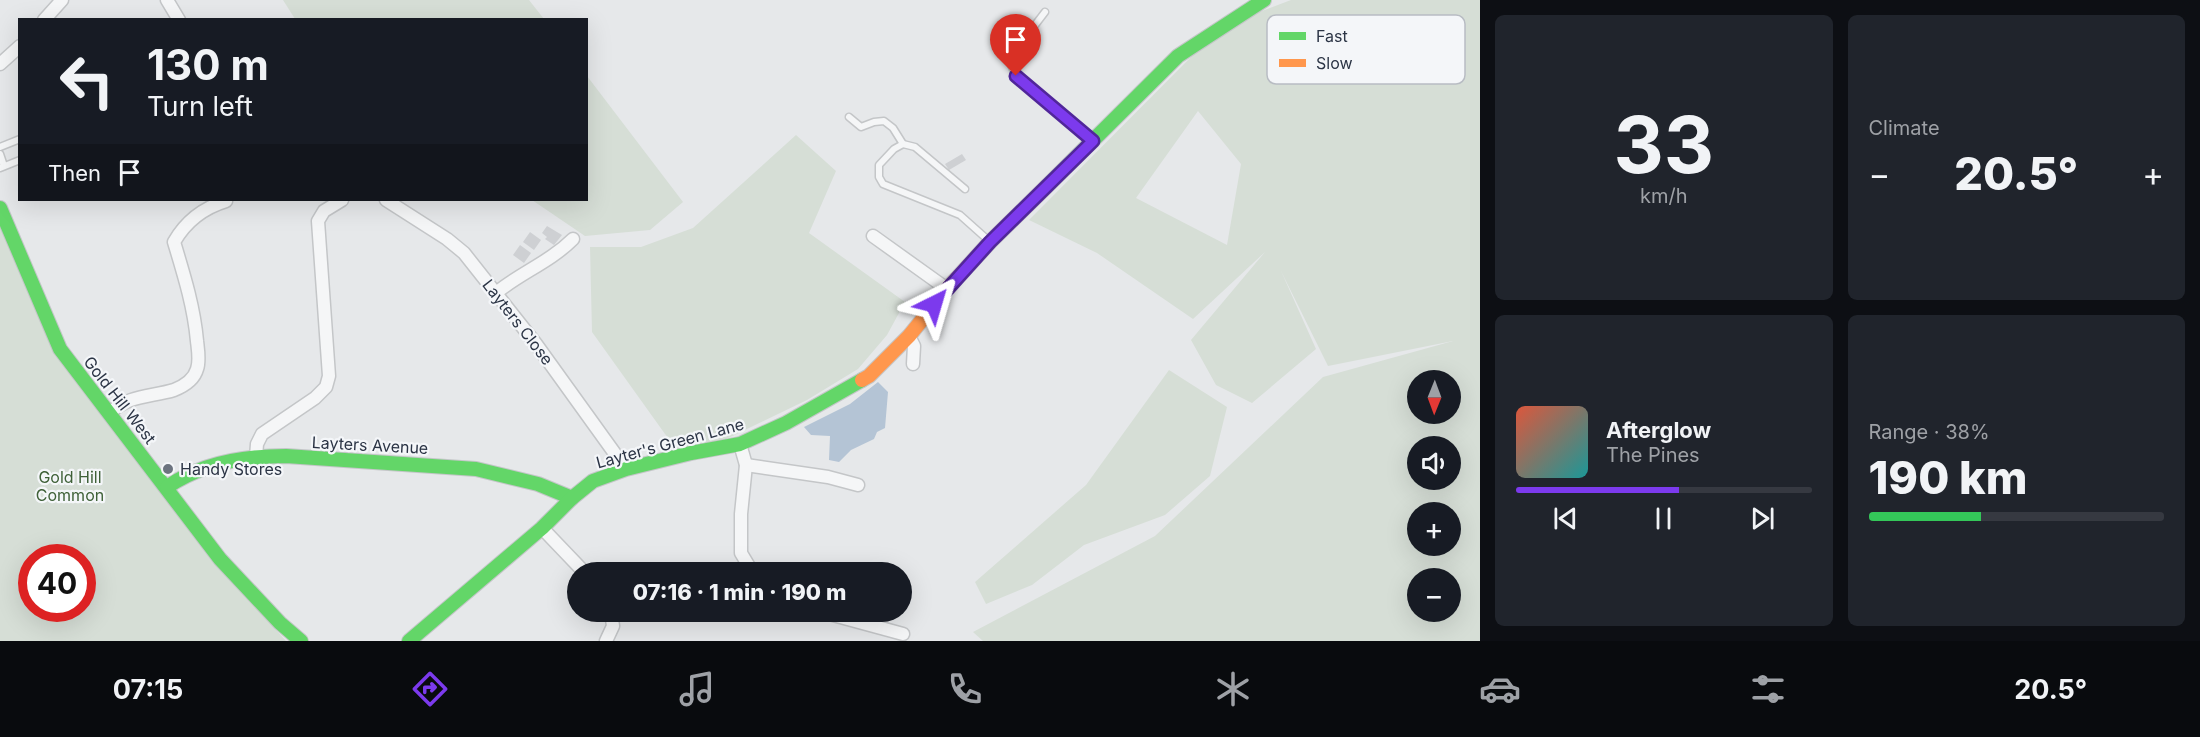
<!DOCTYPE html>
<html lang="en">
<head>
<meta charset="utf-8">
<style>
  body { margin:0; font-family:Inter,sans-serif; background:#20242c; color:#f1f3f6; height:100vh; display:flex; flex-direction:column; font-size:22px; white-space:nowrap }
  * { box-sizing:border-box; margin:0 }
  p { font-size:20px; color:#9ea1a6 }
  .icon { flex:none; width:33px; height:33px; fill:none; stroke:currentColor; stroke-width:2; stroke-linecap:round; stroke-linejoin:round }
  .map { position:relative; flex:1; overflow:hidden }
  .side { display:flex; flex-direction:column; gap:15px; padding:15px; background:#0d0f14; width:720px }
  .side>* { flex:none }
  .banner { position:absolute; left:18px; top:18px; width:570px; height:183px; border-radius:0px; box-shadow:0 6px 24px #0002; background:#171b24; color:#f1f3f6; overflow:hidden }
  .needle { width:39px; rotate:181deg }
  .tools { position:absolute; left:1407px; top:370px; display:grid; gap:12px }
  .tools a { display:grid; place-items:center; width:54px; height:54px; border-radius:50%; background:#171b24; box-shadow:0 6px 24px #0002; font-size:30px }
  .speed { position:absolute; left:18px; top:544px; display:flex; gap:12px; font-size:30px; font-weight:700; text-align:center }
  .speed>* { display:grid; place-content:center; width:78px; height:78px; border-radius:50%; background:#171b24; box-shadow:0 6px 24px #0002; line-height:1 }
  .speed .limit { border:9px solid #d22; background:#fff; color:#111 }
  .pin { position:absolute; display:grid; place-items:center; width:51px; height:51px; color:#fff; margin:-62px -26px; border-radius:50% 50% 50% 0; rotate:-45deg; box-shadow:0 0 6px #0007 }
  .pin .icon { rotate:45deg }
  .me { position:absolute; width:66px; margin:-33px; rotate:40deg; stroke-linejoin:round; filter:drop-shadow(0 0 4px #0008) }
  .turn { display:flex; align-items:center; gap:21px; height:126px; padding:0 30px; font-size:27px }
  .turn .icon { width:78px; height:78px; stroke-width:2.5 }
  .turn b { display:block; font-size:42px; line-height:51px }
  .then { display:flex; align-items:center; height:57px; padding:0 30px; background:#0003; gap:12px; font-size:22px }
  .big { font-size:45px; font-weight:800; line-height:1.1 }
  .side .tile { flex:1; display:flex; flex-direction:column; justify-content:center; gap:9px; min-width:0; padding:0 21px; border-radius:9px; background:#20242c }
  .side .dial { align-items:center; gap:0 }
  .dial b { font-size:78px; line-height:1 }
  .song { display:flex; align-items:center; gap:18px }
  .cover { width:72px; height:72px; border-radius:9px; background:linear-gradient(135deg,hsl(10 70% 55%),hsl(180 70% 35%)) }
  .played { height:6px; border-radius:3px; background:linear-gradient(90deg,#7c3aed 55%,#363941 55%) }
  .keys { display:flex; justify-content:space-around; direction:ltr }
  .heat { display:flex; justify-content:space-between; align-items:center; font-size:33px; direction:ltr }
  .charge { height:9px; border-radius:4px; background:linear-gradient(90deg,#34c759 38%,#363941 0) }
  .side .tiles { flex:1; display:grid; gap:15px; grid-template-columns:repeat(2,1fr) }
  .trip { position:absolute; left:567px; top:562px; width:345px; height:60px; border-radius:30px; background:#171b24; box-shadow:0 6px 24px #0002; font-weight:800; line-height:60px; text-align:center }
  .menu { display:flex; height:96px; justify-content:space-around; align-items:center; background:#090b0e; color:#9ea1a6 }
  .menu .icon { width:42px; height:42px }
  .menu .selected { color:#7c3aed }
  .menu b { font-size:27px; color:#f1f3f6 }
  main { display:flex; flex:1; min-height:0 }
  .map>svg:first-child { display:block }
</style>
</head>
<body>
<main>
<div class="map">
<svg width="1480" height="641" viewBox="0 0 1480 641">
  <rect width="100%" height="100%" fill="#e6e8ea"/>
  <!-- green -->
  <g fill="#d6ded6" fill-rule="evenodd">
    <path d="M283,0H529L544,19H295Z"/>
    <path d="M1291,0H1480V641H983L973,632L1155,536L1323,377L1453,341L1328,366L1281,271L1316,349L1252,403L1216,385L1191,340L1265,252L1193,319L1097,253L1029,220L1194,54L1259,12ZM1198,111L1241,164L1227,245L1136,198ZM1418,381H1450V414H1418ZM1418,447H1450V480H1418ZM1418,513H1450V546H1418ZM1418,579H1450V612H1418Z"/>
    <path d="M587,76L683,202L650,230L585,236L532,200H586Z"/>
    <path d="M796,135L836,171L809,233L905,302L887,335L858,369L807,400L722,441L679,450L665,434L592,332L590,247H641L693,228Z"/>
    <path d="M0,223L49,339L214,561L286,641H0ZM32,558H82V609H32Z"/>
    <path d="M1169,370L1227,407L1210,476L1165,515L1084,545L1032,585L986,604L975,582L1086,485Z"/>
  </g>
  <!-- water -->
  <path fill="#b4c4d5" d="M878,382L888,392L885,428L877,432L874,439L851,450L839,462L829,460L830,436L811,435L804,427L850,404Z"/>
  <!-- building -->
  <g fill="#ced0d3">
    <path d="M962,154L966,160L949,170L945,164Z"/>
    <path d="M547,226L562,235L554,245L545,239L547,237L542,233Z"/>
    <path d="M530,232L541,240L534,250L523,242Z"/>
    <path d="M520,245L531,253L524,263L513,255Z"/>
  </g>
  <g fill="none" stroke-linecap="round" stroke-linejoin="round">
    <!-- lane casing -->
    <g stroke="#c4c6c8" stroke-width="9">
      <g id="lane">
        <path d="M1045,12L1019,46L1011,65L1016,76L1090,139"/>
        <path d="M849,117L861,127L874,122L884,121L893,128L903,144"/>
        <path d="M0,147L20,139"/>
        <path d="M0,154L4,166"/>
        <path d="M0,168L20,160"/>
        <path d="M965,189L915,147L903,144L894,149L879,165V177L883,184L960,215L988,240"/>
      </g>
    </g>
    <!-- street casing -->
    <g stroke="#c4c6c8" stroke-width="15">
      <g id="street">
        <path d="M167,0L179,20"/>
        <path d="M44,20L62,0"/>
        <path d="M0,64L20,46"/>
        <path d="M386,200L447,239L464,253L536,344L626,469"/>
        <path d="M873,236L947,289"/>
        <path d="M496,293C520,273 550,262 573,239"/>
        <path d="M909,336L914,346L913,364"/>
        <path d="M110,413C128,395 151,397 174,390C184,386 194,380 197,369C200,361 198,350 197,341C194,307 184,275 174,242C186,221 203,208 226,201"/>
        <path d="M740,444L746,465L741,514V553L753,573"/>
        <path d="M256,457L257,444L262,434L315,398L326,387L329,376L318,221L324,211L342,200"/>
        <path d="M746,465L828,477L858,485"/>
        <path d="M542,528L585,573"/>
        <path d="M822,612L903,634"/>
        <path d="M606,641L613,626L611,612"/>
      </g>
    </g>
    <!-- fast casing -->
    <g stroke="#c4c6c8" stroke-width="16">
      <g id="fast">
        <path d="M1046,187L1178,56L1264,0"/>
        <path d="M0,208L60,349L220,559L280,623L301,641"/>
        <path d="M167,487C202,463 244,456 286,456L476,469L538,484L572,498"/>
        <path d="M409,641L542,528L572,498L593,481L626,469L691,453L740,444L786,423L862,380"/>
      </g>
    </g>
    <!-- slow casing -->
    <g stroke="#c4c6c8" stroke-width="16">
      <path id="slow" d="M862,380L869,376L909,336L947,289L990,242L1046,187"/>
    </g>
    <!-- lane -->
    <use href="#lane" stroke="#f5f6f7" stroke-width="6"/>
    <!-- street -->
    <use href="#street" stroke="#f5f6f7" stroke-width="12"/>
    <!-- fast -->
    <use href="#fast" stroke="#63d668" stroke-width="14"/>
    <!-- slow -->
    <use href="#slow" stroke="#ff974d" stroke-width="14"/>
  </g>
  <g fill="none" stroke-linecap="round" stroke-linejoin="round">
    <!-- route casing -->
    <g stroke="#51269a" stroke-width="15">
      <path id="route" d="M934,304L990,242L1093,141L1016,76"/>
    </g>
    <!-- route -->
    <use href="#route" stroke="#7c3aed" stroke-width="10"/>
  </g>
  <!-- markers -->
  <circle fill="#6c737f" stroke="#f4f6f9" stroke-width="2" cx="168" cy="469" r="6"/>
  <g text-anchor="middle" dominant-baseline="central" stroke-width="4.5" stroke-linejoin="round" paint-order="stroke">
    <!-- street labels -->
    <g font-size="16" fill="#2b3445" stroke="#f4f6f9">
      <text transform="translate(518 322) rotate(52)">Layters Close</text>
      <text transform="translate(120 400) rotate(52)">Gold Hill West</text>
      <text transform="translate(670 443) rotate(-15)">Layter's Green Lane</text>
      <text transform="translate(370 445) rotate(3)">Layters Avenue</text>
    </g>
    <!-- poi labels -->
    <g font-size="16" fill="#2b3445" stroke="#f4f6f9" text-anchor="start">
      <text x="180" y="469">Handy Stores</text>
    </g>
    <!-- park labels -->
    <g font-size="16" fill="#3f6138" stroke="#f4f6f9">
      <text x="70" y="477">Gold Hill<tspan x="70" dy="18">Common</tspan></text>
    </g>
  </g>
  <!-- legend -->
  <rect x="1267" y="15" width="198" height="69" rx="9" fill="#f4f6f9" stroke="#b8bcc3" stroke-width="1.5"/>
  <rect x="1279" y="32" width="27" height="8" fill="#63d668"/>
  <rect x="1279" y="59" width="27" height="8" fill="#ff974d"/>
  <g font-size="16" fill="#2b3445">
    <text x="1316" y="42">Fast</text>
    <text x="1316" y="69">Slow</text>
  </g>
</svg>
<div class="tools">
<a><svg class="needle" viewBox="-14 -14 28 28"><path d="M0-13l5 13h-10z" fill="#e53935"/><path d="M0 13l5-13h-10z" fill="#9ea1a6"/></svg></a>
<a><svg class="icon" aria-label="sound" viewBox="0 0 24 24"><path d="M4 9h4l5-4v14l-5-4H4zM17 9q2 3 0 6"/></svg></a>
<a>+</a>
<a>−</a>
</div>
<div class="speed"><div class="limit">40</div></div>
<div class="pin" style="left:1016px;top:76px;background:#d93025"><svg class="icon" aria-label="arrive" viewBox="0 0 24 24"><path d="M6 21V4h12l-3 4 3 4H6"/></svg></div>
<svg class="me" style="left:934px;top:304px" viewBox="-20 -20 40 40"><path d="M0-17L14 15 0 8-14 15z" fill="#7c3aed" stroke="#fff" stroke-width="4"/></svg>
<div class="trip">07:16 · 1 min · 190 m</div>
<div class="banner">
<div class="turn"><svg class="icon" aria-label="left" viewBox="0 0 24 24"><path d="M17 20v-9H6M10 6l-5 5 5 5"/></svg><div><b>130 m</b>Turn left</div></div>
<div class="then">Then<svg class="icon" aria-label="arrive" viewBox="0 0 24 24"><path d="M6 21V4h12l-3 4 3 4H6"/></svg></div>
</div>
</div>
<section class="side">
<div class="tiles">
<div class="tile dial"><b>33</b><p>km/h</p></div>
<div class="tile"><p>Climate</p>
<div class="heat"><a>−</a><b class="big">20.5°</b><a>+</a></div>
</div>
<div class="tile">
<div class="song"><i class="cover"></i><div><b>Afterglow</b><p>The Pines</p></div></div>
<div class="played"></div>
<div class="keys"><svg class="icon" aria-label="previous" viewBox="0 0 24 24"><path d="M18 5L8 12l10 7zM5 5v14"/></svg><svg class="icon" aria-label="pause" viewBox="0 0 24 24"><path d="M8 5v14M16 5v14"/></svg><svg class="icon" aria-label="next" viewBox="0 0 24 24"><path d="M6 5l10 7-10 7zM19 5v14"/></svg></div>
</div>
<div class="tile"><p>Range · 38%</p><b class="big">190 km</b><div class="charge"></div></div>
</div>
</section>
</main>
<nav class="menu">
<b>07:15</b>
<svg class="icon selected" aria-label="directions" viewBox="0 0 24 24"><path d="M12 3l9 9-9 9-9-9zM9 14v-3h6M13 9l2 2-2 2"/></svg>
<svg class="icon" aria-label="music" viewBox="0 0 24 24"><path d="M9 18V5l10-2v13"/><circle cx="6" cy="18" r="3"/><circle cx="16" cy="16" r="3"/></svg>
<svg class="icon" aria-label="phone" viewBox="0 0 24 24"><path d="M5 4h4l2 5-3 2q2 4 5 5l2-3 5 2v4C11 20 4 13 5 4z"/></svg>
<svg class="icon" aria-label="climate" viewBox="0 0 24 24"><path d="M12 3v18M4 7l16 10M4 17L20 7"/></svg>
<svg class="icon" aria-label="car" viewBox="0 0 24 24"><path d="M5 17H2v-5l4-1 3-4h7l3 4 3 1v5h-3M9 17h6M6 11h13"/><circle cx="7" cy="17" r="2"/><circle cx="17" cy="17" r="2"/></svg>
<svg class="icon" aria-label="filters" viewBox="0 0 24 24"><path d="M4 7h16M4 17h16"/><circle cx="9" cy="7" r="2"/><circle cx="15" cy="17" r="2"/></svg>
<b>20.5°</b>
</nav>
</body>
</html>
